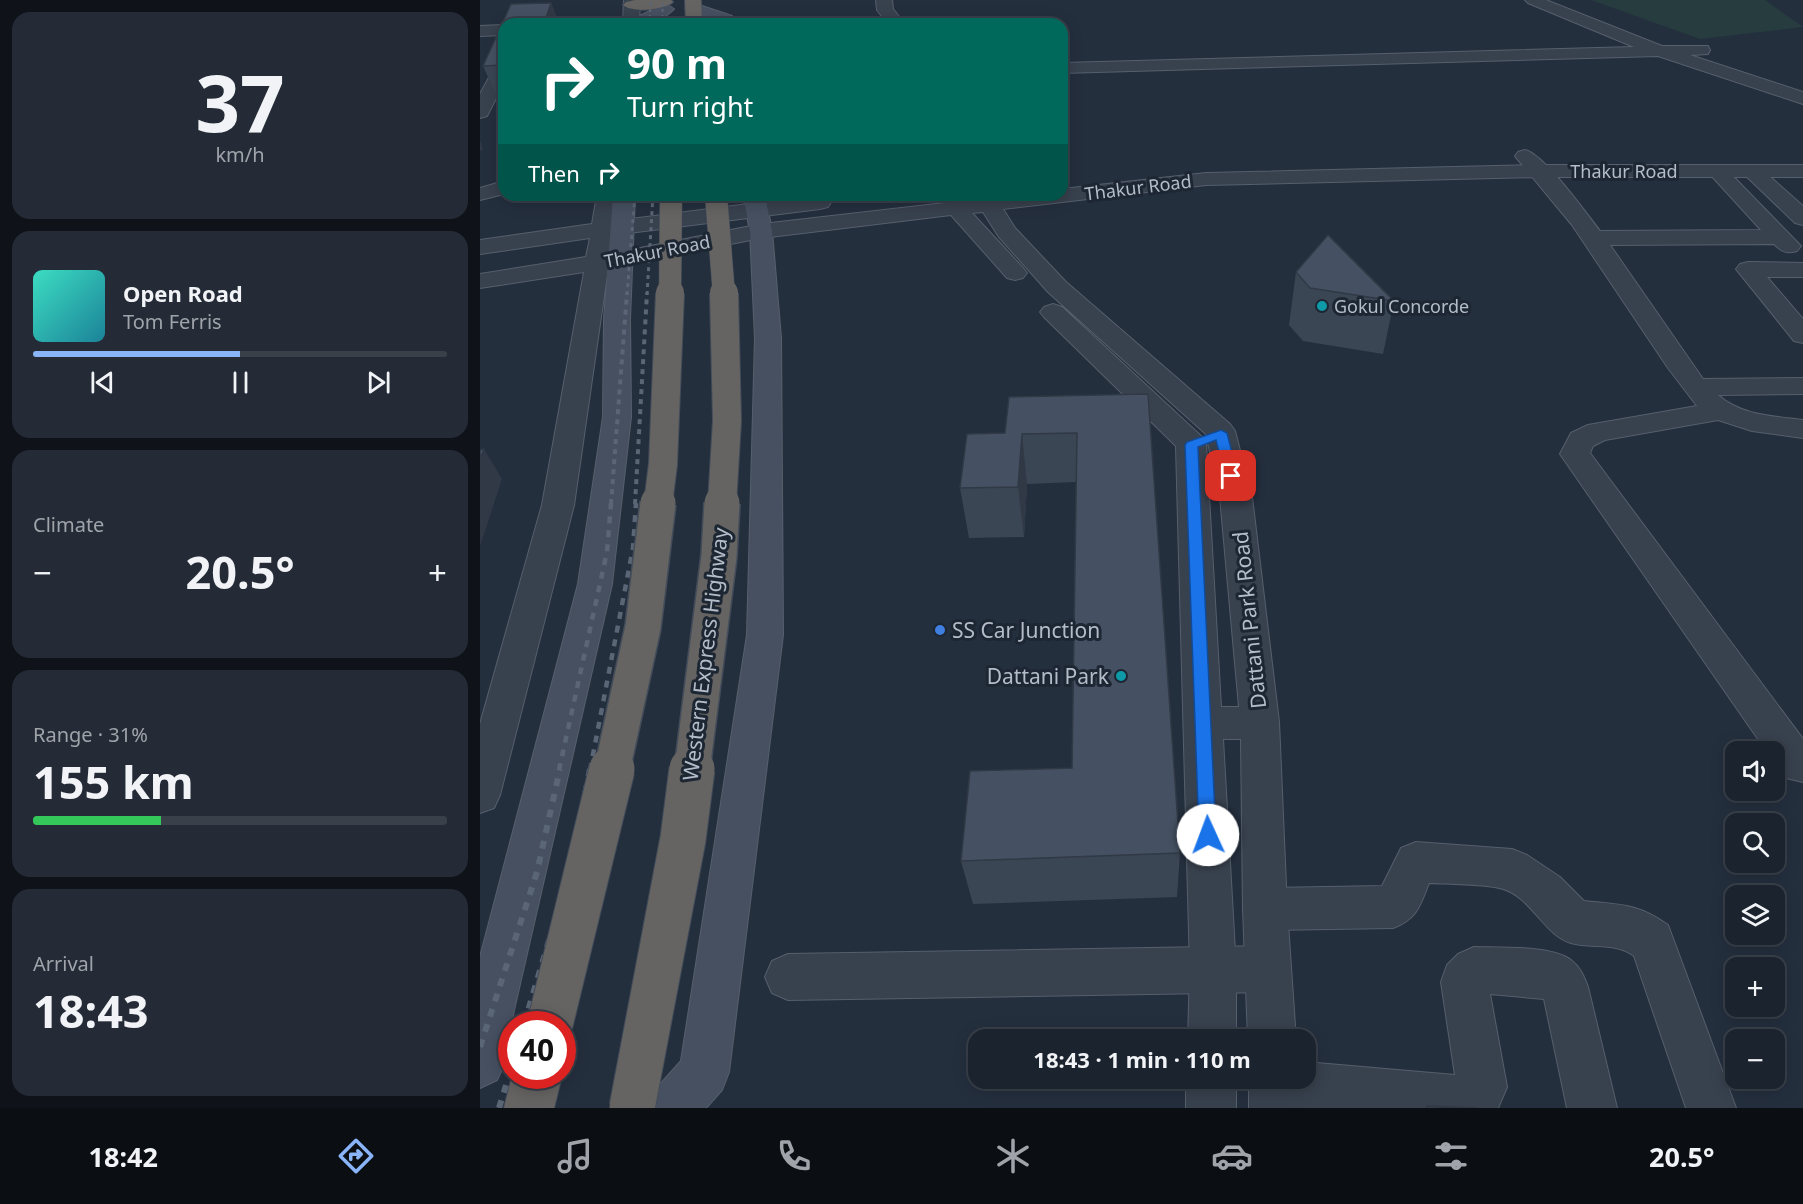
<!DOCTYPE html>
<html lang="en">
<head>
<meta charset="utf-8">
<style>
  body { margin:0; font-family:"Noto Sans",sans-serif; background:#242b36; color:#f1f3f6; height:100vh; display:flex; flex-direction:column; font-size:22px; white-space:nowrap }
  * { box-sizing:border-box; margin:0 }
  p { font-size:20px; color:#a0a4aa }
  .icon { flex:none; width:33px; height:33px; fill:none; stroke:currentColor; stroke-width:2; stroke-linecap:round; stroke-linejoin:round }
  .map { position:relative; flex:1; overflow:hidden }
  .side { display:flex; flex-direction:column; gap:12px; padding:12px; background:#0f1319; width:480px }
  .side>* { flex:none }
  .top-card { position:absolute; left:18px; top:18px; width:570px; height:183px; border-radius:18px; box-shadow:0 3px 15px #0003,0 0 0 2px #39404a; background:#00695c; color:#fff; overflow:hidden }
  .tools { position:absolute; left:1245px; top:741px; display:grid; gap:12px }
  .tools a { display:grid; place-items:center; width:60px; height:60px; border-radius:12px; background:#1b232e; box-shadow:0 3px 15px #0003,0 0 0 2px #39404a; font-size:30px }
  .speed { position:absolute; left:18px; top:1011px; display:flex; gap:12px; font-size:30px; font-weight:700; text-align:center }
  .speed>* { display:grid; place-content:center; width:78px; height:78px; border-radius:50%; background:#1b232e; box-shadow:0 3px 15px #0003,0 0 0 2px #39404a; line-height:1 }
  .speed .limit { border:9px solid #d22; background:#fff; color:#111 }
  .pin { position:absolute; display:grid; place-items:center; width:51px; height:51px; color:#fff; margin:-26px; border-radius:12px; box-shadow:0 3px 9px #0006 }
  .me { position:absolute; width:66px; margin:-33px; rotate:358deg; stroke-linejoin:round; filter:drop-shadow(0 0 4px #0008) }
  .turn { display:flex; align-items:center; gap:21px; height:126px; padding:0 30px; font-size:27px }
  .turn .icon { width:78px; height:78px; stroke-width:2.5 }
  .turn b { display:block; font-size:42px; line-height:51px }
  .then { display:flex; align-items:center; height:57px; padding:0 30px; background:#0003; gap:12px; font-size:22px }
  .big { font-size:45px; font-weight:700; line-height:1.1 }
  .side .card { flex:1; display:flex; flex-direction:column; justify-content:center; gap:9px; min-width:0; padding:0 21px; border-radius:18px; background:#242b36 }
  .side .dial { align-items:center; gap:0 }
  .dial b { font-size:78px; line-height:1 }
  .song { display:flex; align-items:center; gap:18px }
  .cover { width:72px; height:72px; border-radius:9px; background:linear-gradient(135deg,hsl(170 70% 55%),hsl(190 70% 35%)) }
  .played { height:6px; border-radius:3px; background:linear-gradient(90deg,#8ab4f8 50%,#39404a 50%) }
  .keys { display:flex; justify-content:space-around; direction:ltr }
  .heat { display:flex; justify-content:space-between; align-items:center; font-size:33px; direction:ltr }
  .charge { height:9px; border-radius:4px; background:linear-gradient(90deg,#34c759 31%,#39404a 0) }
  .trip { position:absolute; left:488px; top:1029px; width:348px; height:60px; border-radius:18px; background:#1b232e; box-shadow:0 3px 15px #0003,0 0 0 2px #39404a; font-weight:700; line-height:60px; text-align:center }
  .menu { display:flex; height:96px; justify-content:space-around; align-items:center; background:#0b0e12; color:#a0a4aa }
  .menu .icon { width:42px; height:42px }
  .menu .on { color:#8ab4f8 }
  .menu b { font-size:27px; color:#f1f3f6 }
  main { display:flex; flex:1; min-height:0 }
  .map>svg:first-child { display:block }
</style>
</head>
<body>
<main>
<section class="side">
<div class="card dial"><b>37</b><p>km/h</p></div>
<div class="card">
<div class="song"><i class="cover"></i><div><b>Open Road</b><p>Tom Ferris</p></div></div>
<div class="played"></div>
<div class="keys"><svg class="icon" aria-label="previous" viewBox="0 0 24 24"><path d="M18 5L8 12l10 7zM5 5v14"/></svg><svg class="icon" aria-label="pause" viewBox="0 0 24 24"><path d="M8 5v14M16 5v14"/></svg><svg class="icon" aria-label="next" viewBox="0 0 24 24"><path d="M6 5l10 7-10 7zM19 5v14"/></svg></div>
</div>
<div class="card"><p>Climate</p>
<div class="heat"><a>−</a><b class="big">20.5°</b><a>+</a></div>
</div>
<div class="card"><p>Range · 31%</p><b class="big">155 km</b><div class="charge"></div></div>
<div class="card"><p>Arrival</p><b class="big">18:43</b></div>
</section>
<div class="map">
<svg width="1323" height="1108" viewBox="0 0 1323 1108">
  <rect width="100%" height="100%" fill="#242f3e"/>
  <!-- green -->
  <path fill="#263c3f" d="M1111,0H1285L1323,27L1220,39Z"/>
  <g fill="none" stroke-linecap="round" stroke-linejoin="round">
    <!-- minor casing -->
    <g stroke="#565f6c" stroke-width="2">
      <g id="minor">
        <path d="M396,0H412L413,9L425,24H408L397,10Z"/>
        <path d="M1045,0H1066L1182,46H1228L1230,50L1228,54L1210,55L1323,92V104L1178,56L582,73V63L1154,47L1048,3Z"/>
        <path d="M24,25V35L0,36V26Z"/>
        <path d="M24,60V83L9,112L7,116L0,118V94L18,61Z"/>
        <path d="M1045,150C1065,155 1106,213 1120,231L1281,230L1228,172L1231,168L1238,166L1245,168L1321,246L1317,251C1307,254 1302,252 1294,244L1130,245L1223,379L1323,378V394L1238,395C1262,416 1294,416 1323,420V438L1272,431L1238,420L1125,440L1113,446L1110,453L1323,739V782L1306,778L1294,762V752H1287L1080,454L1091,433L1108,425L1217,406L1188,368L1092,225L1035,156L1038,152Z"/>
        <path d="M1272,165L1279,167L1323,206V225L1315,223L1265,175L1262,171L1265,167Z"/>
        <path d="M24,181V194L0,200V188Z"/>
        <path d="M1268,262L1323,263V277H1287L1323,319V343L1314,341L1256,269L1260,264Z"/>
        <path d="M936,842L1032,849L1047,855L1080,877L1104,901C1140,905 1157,903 1188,925L1256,1108H1206L1154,956C1136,942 1112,949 1091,943C1064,935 1051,897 1023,889C1007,884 968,884 949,883C940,906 937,919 913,928L785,930L769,924L763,909L769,894L785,888L902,886L921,848Z"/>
        <path d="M788,946L804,953L811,969L804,985L788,992L308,1000L292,993L285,977L292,961L308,954Z"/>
        <path d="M994,947C1019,948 1072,945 1091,960C1100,967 1104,976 1108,987L1137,1108H1087L1064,999L1010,994L1027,1087L1018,1108H792L776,1102L769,1084L771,1078H825V1062L975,1075L961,982L967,965L978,954Z"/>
      </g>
    </g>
    <!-- tertiary casing -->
    <g stroke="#565f6c" stroke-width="2">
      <g id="tertiary">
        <path d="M144,0H160L159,24H143Z"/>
        <path d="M1061,165H1323V177H1061L726,185L523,209L535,228L586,282L750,424L755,431L772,497L799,722L807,909L816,1040H768L763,909L761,739H743L756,969V1040H708L710,969L696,446L564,317L560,312L564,307L573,304L582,307L721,436L726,443L741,707H759L740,497L726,434L568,292L519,237L503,212L492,213L543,268L547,273L543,278L535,280L527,278L471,215L281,238L128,268L94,505L20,795L14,808L0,813V724L62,505L104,272L0,288V274L106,257L110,238L0,254V240L112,224L117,195H139L135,221L340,195L348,197L351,202L348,207L340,209L133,235L130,254L281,224L465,203L462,195H484L486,200L495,199L492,195H514L515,197L582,195V189L726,173Z"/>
        <rect x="706" y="1078" width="50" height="30"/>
        <rect x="769" y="1078" width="50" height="30"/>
      </g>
    </g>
    <!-- secondary casing -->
    <g stroke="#565f6c" stroke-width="2">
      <g id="secondary">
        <path d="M213,3L252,16L254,24H238V22L208,11L205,8Z"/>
        <path d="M186,4L194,9C183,20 169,24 155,24L157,17Z"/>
        <path d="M133,195H155L150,319L151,417L132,584L34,1010L25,1063L17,1080L0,1088V957L98,584L123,417L124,319Z"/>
        <path d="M263,195H285L292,231L301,338L303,635L249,1072L242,1090L226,1108H168L175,1090L201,1061L267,635L275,338L270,231Z"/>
      </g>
    </g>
    <!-- trunk casing -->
    <g stroke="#434c59" stroke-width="2">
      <g id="trunk">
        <path d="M155,0H191L193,2C185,10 151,13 143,5L146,2Z"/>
        <path d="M205,0H221L222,24H206Z"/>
        <path d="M32,1076H82L74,1108H24Z"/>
      </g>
    </g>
    <!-- minor -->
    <use href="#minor" fill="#38414e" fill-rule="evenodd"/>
    <!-- tertiary -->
    <use href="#tertiary" fill="#38414e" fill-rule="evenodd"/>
    <!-- secondary -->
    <use href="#secondary" fill="#465061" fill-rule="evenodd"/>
    <!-- trunk -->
    <use href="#trunk" fill="#656462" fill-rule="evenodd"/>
    <!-- rail-far4 -->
    <g stroke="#5a6575" stroke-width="2" stroke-dasharray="3 3" stroke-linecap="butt">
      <path d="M169,24L171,0"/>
      <path d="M182,24L183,0"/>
    </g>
    <!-- rail-far3 -->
    <g stroke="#5a6575" stroke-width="3" stroke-dasharray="4 4" stroke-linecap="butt">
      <path d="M147,295L155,195"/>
      <path d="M167,295L173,195"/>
    </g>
    <!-- rail-far2 -->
    <g stroke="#5a6575" stroke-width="4" stroke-dasharray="5 5" stroke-linecap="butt">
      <path d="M131,504L147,293"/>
      <path d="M155,504L167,293"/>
    </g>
    <!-- rail-far1 -->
    <g stroke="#5a6575" stroke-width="4.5" stroke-dasharray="7 7" stroke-linecap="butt">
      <path d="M79,770L127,552L131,503"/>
      <path d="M110,770L153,548L156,503"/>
    </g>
    <!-- rail -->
    <g stroke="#5a6575" stroke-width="6" stroke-dasharray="8 8" stroke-linecap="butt">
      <path d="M44,1024L91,867L110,769"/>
      <path d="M0,1047L57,872L80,769"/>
      <path d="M19,1108L32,1066"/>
    </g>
    <!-- trunk-bridge-far3 casing -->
    <g stroke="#434c59" stroke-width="23" stroke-linecap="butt">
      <g id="trunk-bridge-far3">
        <path d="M236,195L244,295"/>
        <path d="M190,295L191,195"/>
      </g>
    </g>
    <!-- trunk-bridge-far2 casing -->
    <g stroke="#434c59" stroke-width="30" stroke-linecap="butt">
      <g id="trunk-bridge-far2">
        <path d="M178,504L183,464L190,293"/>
        <path d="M242,504L247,421L244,293"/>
      </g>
    </g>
    <!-- trunk-bridge-far1 casing -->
    <g stroke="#434c59" stroke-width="38" stroke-linecap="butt">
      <g id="trunk-bridge-far1">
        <path d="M132,770L163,627L178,503"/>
        <path d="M212,770L239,556L242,503"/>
      </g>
    </g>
    <!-- trunk-bridge casing -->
    <g stroke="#434c59" stroke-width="47" stroke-linecap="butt">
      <g id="trunk-bridge">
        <path d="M70,1024L132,769"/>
        <path d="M152,1108L203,839L212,769"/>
      </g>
    </g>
    <!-- trunk-bridge-far3 -->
    <use href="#trunk-bridge-far3" stroke="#656462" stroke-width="22"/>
    <!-- trunk-bridge-far2 -->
    <use href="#trunk-bridge-far2" stroke="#656462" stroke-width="28"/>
    <!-- trunk-bridge-far1 -->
    <use href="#trunk-bridge-far1" stroke="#656462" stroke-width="35"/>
    <!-- trunk-bridge -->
    <use href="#trunk-bridge" stroke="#656462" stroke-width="45"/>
  </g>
  <!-- wall -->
  <g fill="#3b4654">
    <path d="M71,3L79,24H24V106H21L3,66L31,4Z"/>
    <path d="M816,272L914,301L903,354L823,341L809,325Z"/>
    <path d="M668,394L700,853L697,897L493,904L481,861L592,768L596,482L547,484L544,537L489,538L480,488L525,433Z"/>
  </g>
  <!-- shaded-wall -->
  <g fill="#303945">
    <path d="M71,3L79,24H64Z"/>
    <path d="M0,140L3,149L0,151Z"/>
    <path d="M542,434L547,484L544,537L538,487Z"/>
    <path d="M4,449L22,479L0,546V459Z"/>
  </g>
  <!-- building -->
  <g fill="#455162" stroke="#303945" stroke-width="1.5">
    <path d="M71,3L64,24H24V65L3,66L31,4Z"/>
    <path d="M848,235L914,301L830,288L816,272Z"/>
    <path d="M668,394L700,853L481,861L490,771L592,768L597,433L542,434L538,487L480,488L487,434L525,433L529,397Z"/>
    <path d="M4,449L0,459V450Z"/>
    <path d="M947,1106L997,1108H947Z"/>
  </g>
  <!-- route -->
  <path fill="#1a73e8" stroke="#114b97" stroke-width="1.5" d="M741,430L747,433L758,476L756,479H747L745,476L736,440L718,447L736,835L734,841L728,843L722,841L719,835L705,445L707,442Z"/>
  <!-- markers -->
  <g fill="#0f9aa8" stroke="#1d2633" stroke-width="2">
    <circle cx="842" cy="306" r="6"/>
    <circle cx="641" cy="676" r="6"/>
  </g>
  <circle fill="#3f7fe0" stroke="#1d2633" stroke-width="2" cx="460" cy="630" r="6"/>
  <g text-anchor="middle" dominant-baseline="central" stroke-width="6" stroke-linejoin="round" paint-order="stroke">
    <!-- far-street labels -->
    <g font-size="18" fill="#b4bcc9" stroke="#1d2633">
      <text x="1144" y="171">Thakur Road</text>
      <text transform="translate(658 187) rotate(-7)">Thakur Road</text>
      <text transform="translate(177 251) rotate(-11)">Thakur Road</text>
    </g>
    <!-- far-poi labels -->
    <g font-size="18" fill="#b4bcc9" stroke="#1d2633" text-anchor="start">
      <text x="854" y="306">Gokul Concorde</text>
    </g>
    <!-- street labels -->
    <g font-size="21" fill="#b4bcc9" stroke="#1d2633">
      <text transform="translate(769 620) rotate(-96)">Dattani Park Road</text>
      <text transform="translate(225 654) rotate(-83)">Western Express Highway</text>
    </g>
    <!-- poi labels -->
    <g font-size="21" fill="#b4bcc9" stroke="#1d2633" text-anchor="start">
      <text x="472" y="630">SS Car Junction</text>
      <text x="629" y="676" text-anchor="end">Dattani Park</text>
    </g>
  </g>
</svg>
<div class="tools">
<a><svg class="icon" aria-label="sound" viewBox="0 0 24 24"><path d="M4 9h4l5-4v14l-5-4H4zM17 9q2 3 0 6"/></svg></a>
<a><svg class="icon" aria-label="search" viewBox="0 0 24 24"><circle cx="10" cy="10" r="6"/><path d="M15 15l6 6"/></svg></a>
<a><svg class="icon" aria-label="layers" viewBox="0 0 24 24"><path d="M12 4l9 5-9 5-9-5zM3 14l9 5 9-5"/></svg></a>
<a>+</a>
<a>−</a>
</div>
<div class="speed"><div class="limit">40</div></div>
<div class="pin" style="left:751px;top:476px;background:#d93025"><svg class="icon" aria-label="arrive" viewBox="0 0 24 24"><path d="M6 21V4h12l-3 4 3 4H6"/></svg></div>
<svg class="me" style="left:728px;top:835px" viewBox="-20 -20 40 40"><circle r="19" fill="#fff"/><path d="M0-13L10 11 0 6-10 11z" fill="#1a73e8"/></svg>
<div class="trip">18:43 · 1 min · 110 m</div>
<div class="top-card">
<div class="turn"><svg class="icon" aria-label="right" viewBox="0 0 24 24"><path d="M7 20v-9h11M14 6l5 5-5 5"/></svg><div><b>90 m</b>Turn right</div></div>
<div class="then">Then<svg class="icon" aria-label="right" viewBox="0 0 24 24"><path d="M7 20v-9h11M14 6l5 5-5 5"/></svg></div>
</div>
</div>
</main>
<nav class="menu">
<b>18:42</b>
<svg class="icon on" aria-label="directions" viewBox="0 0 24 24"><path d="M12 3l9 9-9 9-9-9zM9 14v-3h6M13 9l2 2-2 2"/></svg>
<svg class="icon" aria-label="music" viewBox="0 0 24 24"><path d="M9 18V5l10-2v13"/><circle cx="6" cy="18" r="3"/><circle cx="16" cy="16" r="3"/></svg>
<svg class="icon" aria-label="phone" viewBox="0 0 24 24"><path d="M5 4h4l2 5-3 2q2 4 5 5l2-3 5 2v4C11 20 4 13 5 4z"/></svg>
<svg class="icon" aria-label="climate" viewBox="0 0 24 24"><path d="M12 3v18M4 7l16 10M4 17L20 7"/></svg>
<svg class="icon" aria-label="car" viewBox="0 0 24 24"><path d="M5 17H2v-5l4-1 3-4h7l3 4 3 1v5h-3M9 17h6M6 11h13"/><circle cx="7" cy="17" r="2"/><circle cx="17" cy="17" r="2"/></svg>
<svg class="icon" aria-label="filters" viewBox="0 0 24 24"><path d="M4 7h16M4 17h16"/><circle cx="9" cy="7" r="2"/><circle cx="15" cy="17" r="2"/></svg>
<b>20.5°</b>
</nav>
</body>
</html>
